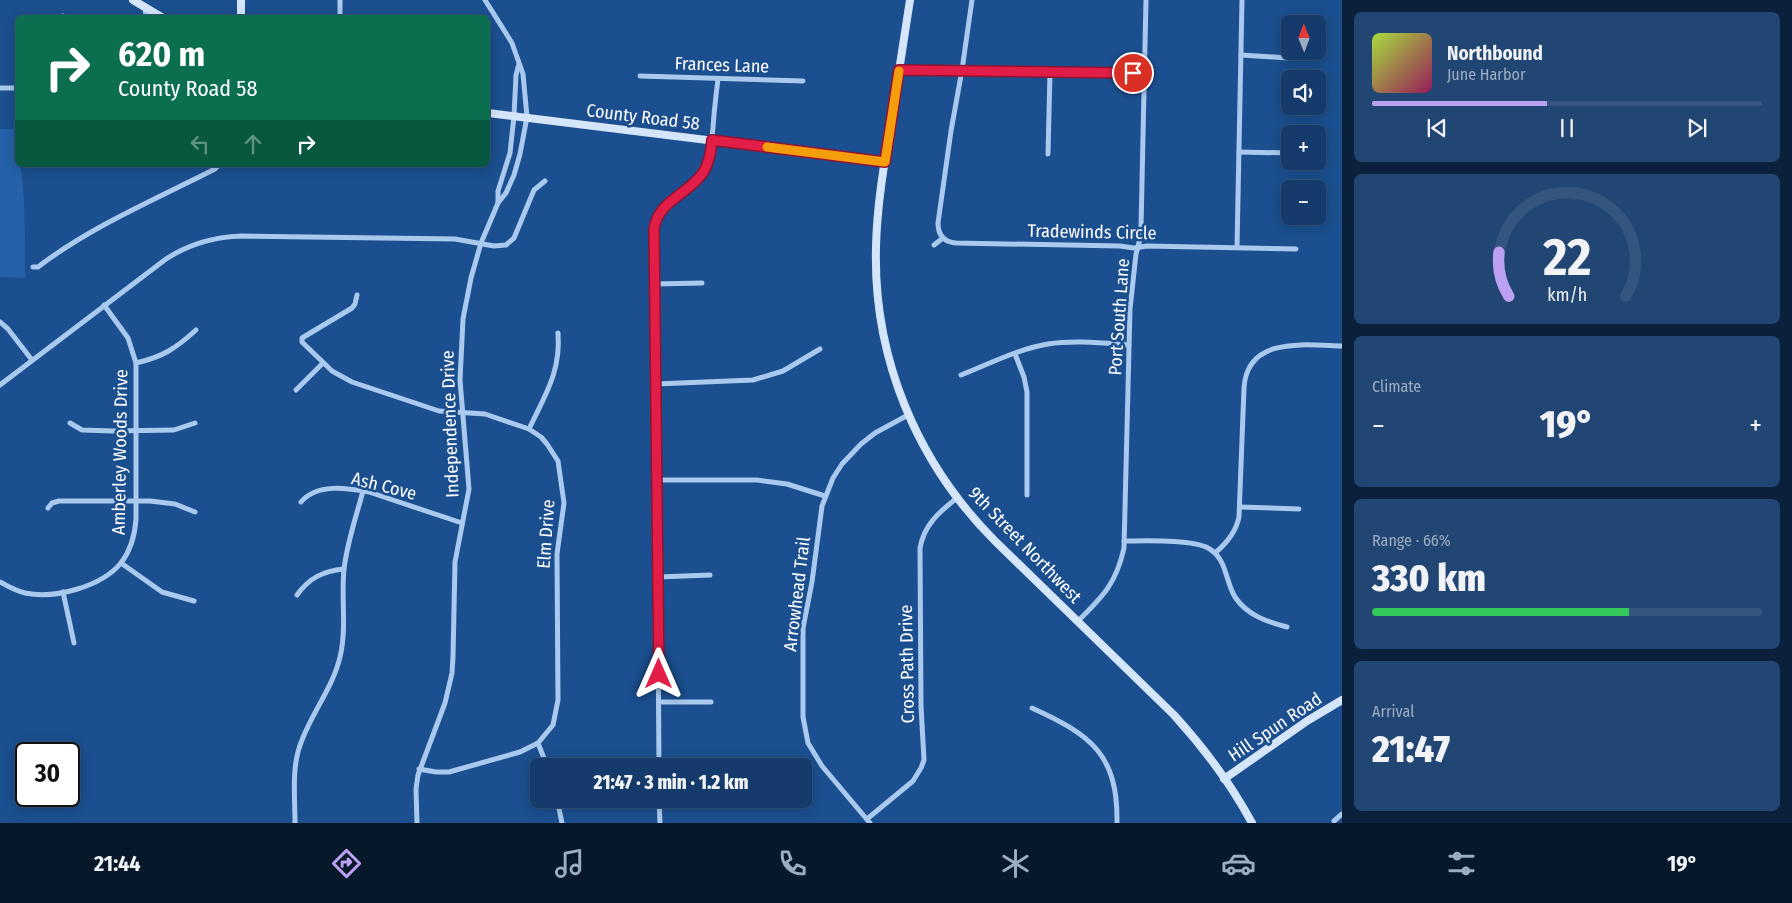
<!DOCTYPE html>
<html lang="en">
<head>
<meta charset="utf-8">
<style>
  body { margin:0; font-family:"Fira Sans Condensed",sans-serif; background:#214673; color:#f1f3f6; height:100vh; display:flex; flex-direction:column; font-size:19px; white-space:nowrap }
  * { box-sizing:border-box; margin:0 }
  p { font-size:16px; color:#9dadc1 }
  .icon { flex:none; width:28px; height:28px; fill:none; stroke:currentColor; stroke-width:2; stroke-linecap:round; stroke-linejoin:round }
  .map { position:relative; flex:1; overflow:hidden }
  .details { display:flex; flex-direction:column; gap:12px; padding:12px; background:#0b203b; width:450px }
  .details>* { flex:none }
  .hud { position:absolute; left:15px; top:15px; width:475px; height:152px; border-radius:8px; box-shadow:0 2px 12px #0003,0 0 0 1px #33557e; background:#0b6e4f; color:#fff; overflow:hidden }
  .needle { width:32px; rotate:359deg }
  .controls { position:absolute; left:1281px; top:15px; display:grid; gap:10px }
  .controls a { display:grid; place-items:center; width:45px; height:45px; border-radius:8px; background:#143b6b; box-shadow:0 2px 12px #0003,0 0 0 1px #33557e; font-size:25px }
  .speed { position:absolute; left:15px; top:742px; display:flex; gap:10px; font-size:25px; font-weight:700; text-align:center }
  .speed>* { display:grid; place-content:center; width:65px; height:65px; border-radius:50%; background:#143b6b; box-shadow:0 2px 12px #0003,0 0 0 1px #33557e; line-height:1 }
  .speed .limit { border:2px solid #111; border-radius:8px; background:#fff; color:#111 }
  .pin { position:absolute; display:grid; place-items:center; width:42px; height:42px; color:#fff; margin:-21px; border:2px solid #fff; border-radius:50%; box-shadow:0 1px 5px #0007 }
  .me { position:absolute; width:55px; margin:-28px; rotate:0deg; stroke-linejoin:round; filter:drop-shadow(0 0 4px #0008) }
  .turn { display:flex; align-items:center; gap:18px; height:105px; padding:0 20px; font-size:22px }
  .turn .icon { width:65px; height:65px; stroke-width:2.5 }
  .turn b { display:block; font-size:35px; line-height:42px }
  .lanes { display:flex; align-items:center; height:48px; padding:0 20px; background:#0003; justify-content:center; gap:25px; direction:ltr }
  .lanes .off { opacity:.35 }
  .big { font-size:38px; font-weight:800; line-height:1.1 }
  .details .widget { flex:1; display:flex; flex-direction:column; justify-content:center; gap:8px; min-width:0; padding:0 18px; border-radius:8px; background:#214673 }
  .details .dial { align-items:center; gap:0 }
  .dial svg { height:130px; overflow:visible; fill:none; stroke:#33557e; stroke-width:7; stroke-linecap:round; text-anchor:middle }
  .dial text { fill:#f1f3f6; stroke:none }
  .song { display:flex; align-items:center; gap:15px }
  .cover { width:60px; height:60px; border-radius:8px; background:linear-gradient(135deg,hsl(80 70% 55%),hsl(330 70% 35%)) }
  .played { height:5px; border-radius:2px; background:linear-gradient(90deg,#bca0f2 45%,#33557e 45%) }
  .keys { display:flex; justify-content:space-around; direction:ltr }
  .heat { display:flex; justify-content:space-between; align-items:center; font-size:28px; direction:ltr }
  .charge { height:8px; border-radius:4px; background:linear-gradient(90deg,#34c759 66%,#33557e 0) }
  .trip { position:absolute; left:530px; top:758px; width:282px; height:50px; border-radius:8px; background:#143b6b; box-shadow:0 2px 12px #0003,0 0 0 1px #33557e; font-weight:800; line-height:50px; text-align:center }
  .tabs { display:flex; height:80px; justify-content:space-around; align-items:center; background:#08182b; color:#9dadc1 }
  .tabs .icon { width:35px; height:35px }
  .tabs .on { color:#bca0f2 }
  .tabs b { font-size:22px; color:#f1f3f6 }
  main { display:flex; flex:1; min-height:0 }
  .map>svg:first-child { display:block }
</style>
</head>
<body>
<main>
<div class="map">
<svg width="1342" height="823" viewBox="0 0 1342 823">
  <rect width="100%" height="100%" fill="#1b4f8f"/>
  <!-- green -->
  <path fill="#2461a8" d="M0,129H17L18,165H20C26,202 25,240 25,278L0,277Z"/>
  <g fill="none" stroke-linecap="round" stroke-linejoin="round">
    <!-- street -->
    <g stroke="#a9c9ee" stroke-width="5">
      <path d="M340,0V18"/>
      <path d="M972,0L962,70L951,131L938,223C938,235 944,242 956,243L1120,246L1134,248L1147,246L1296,249"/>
      <path d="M145,7L146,18"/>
      <path d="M63,16V18"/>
      <path d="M1241,55L1288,58"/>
      <path d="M899,69L1145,72"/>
      <path d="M640,76L803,81"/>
      <path d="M0,88H18"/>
      <path d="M1239,152L1290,153"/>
      <path d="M1048,154L1050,72"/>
      <path d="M498,203V191L510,153L514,116L516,75L519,64"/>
      <path d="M934,245L943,238"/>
      <path d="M1237,247L1242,0"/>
      <path d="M33,267H38C90,227 156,199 215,169L219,165"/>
      <path d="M655,284L702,283"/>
      <path d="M357,295L355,304L352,308L302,338V342L332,371L352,382L439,411L485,414L529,429L541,437L547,444L558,461L564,503L557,554L558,700L553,725L538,743L520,752L449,772H436L419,769"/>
      <path d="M0,322L8,329L32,360"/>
      <path d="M1015,354L1024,377L1027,392V495"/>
      <path d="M136,363C163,357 176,348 196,330"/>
      <path d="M961,375C989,364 1018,349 1048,344C1074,340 1102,343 1129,345"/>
      <path d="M656,384L753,380L783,371L820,349"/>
      <path d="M0,385L166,259C189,244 214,237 241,236L455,239L494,246L506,245L514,238L534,190L545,181"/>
      <path d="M296,390L323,363"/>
      <path d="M70,423L82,430L113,431L174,430L195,423"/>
      <path d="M529,429C545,395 561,372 558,333"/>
      <path d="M656,480H757L787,484L825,496"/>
      <path d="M301,502C317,483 347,488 369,492L462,523"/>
      <path d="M1240,507L1299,509"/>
      <path d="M48,508L52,503L59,501H150L175,504L195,512"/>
      <path d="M1124,541C1144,541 1192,539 1208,548C1227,558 1225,581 1235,597C1247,615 1267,622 1287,627"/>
      <path d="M1215,553C1227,543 1236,532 1239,517L1244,388C1247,336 1305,345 1342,346"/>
      <path d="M121,563L162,592L194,601"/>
      <path d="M658,577L710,575"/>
      <path d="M0,582C7,586 16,591 25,593C55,599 101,587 121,563C131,550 135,534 136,519V363L128,338L104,305"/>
      <path d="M63,592L74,643"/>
      <path d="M297,595C309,578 323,571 344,569"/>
      <path d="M1078,621C1103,596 1116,584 1124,548L1130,309L1136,254L1140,239L1141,228L1146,0"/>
      <path d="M659,702H711"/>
      <path d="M1032,708C1091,735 1118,754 1117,823"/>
      <path d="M538,743L547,766"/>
      <path d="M659,766L655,229C659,199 692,194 705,170C712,156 711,143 713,128C714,112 716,95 718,79"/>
      <path d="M557,799L562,823"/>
      <path d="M659,799L660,823"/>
      <path d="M867,819L913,781L921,768L924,760L921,706L920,548C924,525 939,512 957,498"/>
      <path d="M1334,821L1342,814"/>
      <path d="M295,823C295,795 291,766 302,740C313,711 333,687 340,657C347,628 341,598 344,569C347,543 356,517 363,491"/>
      <path d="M417,823L416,789L418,775L445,703L452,673L453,657L455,562L469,489L460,380L463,319L471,278L481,243L498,203L506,193L514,175L520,154L527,117L523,74L512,43L485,0"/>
      <path d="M870,823L822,766L808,743L803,717V628L812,582L822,506L833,478L842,464L861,444L875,433L908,415"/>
    </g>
    <!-- secondary -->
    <g stroke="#d6e6fa" stroke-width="8">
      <path d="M133,0L163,18"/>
      <path d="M910,0C904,39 898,77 892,116C885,159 877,203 876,247C873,358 917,463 995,541L1174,715C1204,748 1231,784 1252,823"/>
      <path d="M241,18V0"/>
      <path d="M488,113L885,162"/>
      <path d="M1224,779L1307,721L1342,700"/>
    </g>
  </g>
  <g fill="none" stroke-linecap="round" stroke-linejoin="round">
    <!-- route casing -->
    <g stroke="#92132f" stroke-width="12">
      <path id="route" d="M659,674L654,229C658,201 687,195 702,174C709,165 711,152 712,140L885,162L899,70L1133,73"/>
    </g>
    <!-- route -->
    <use href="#route" stroke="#e11d48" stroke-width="9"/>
    <!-- slow -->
    <path stroke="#f59e0b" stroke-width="9" d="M767,147L885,162L899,71"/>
  </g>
  <g text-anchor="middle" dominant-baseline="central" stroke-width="5" stroke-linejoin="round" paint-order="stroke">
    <!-- street labels -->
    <g font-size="18" fill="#fff" stroke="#1b4f8f">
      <text transform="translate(722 65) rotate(2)">Frances Lane</text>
      <text transform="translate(643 117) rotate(7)">County Road 58</text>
      <text transform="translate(1092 232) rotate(1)">Tradewinds Circle</text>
      <text transform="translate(1119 317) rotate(-86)">Port South Lane</text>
      <text transform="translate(450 424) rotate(-92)">Independence Drive</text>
      <text transform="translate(120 452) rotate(-89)">Amberley Woods Drive</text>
      <text transform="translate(384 486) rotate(14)">Ash Cove</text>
      <text transform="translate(546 534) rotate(-86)">Elm Drive</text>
      <text transform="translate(1025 545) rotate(46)">9th Street Northwest</text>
      <text transform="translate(797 594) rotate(-83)">Arrowhead Trail</text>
      <text transform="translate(907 664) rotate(-91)">Cross Path Drive</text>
      <text transform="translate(1275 727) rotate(-34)">Hill Spun Road</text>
    </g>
  </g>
</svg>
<div class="controls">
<a><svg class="needle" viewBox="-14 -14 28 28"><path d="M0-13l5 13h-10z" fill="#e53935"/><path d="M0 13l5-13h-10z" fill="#9dadc1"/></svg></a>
<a><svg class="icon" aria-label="sound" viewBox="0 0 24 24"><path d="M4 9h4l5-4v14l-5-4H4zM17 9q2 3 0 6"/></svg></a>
<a>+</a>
<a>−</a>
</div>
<div class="speed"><div class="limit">30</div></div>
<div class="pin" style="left:1133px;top:73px;background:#d93025"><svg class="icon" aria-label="arrive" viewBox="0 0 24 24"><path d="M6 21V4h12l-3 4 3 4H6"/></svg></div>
<svg class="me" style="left:659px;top:674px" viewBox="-20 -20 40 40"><path d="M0-17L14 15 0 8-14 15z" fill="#e11d48" stroke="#fff" stroke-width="4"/></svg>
<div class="trip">21:47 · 3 min · 1.2 km</div>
<div class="hud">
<div class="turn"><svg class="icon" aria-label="right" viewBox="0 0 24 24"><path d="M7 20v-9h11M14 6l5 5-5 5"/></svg><div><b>620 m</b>County Road 58</div></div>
<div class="lanes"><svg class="icon off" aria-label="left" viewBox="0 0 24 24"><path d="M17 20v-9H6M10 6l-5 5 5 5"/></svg><svg class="icon off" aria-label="ahead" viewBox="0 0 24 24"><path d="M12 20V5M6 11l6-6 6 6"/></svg><svg class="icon" aria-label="right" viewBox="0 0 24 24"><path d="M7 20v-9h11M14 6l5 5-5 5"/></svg></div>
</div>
</div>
<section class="details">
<div class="widget">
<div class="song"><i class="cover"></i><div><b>Northbound</b><p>June Harbor</p></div></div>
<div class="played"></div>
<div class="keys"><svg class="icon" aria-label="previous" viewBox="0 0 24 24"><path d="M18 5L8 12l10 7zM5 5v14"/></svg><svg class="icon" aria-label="pause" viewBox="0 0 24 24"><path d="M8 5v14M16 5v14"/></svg><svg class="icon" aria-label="next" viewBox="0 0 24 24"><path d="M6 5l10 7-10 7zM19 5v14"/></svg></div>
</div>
<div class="widget dial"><svg viewBox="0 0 100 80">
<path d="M14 69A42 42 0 1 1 86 69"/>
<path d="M14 69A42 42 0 0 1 8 42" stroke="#bca0f2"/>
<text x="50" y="56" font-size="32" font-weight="700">22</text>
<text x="50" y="72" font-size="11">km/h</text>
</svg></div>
<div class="widget"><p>Climate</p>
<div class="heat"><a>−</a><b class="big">19°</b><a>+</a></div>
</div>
<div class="widget"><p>Range · 66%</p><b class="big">330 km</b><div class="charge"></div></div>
<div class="widget"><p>Arrival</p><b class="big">21:47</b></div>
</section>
</main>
<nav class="tabs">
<b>21:44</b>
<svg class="icon on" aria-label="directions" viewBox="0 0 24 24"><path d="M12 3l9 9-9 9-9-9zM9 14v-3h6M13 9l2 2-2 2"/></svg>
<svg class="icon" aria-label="music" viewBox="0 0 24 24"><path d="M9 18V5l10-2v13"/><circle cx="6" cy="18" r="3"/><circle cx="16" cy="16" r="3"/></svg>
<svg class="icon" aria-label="phone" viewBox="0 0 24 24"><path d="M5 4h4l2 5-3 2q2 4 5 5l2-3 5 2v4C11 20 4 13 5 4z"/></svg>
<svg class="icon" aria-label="climate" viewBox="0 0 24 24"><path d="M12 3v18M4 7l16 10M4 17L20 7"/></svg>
<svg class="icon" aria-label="car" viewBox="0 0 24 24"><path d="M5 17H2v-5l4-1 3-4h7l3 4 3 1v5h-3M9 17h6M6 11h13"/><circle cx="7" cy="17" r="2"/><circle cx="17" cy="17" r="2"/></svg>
<svg class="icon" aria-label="filters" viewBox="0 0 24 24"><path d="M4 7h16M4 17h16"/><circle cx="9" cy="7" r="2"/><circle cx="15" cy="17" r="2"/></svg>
<b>19°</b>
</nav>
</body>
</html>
